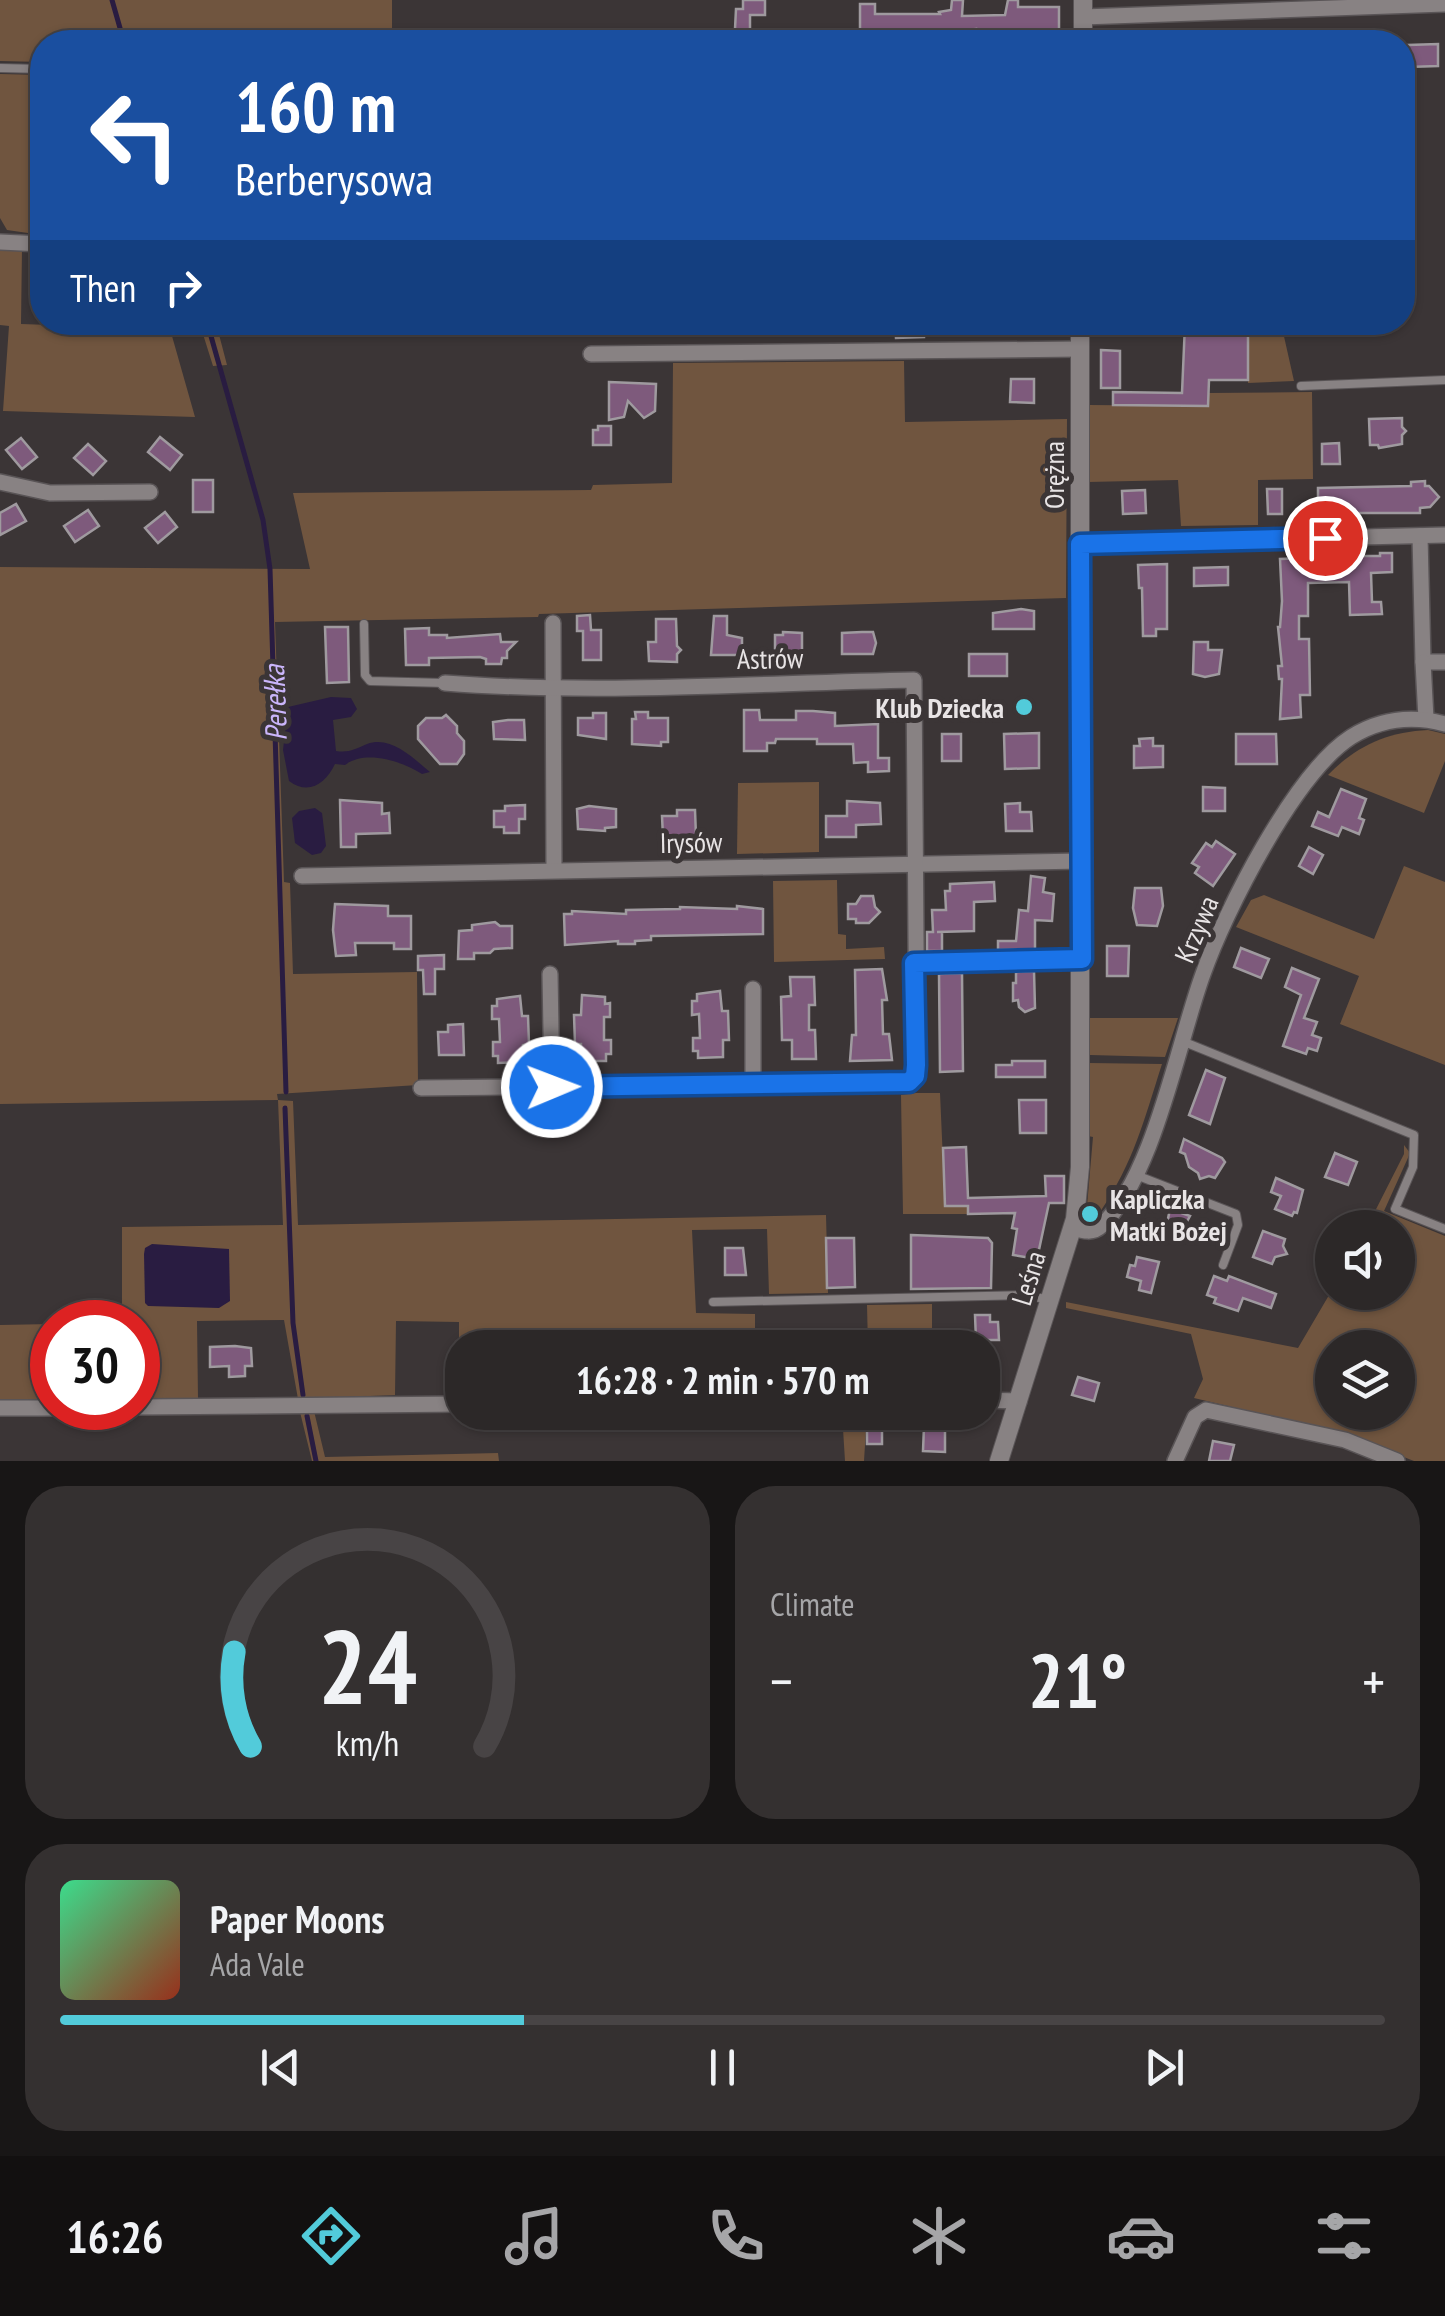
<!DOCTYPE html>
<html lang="en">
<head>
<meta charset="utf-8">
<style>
  body { margin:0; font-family:"PT Sans Narrow",sans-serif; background:#343030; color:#f1f3f6; height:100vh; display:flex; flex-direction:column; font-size:38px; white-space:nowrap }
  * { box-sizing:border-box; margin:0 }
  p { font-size:32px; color:#a6a6a8 }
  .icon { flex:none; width:55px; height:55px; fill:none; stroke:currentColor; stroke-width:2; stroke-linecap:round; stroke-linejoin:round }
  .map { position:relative; height:1461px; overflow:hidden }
  .panel { display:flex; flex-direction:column; gap:25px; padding:25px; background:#181616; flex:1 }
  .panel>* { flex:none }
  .banner { position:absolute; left:30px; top:30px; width:1385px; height:305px; border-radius:40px; box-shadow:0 2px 8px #0004,0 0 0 2px #484445; background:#1a4fa0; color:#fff; overflow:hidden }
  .tools { position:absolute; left:1315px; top:1210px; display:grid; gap:20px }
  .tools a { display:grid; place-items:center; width:100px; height:100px; border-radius:50%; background:#2c2828; box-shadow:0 2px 8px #0004,0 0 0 2px #484445; font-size:50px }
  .speed { position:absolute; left:30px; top:1300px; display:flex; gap:20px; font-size:50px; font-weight:700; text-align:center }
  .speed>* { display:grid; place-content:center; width:130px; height:130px; border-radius:50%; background:#2c2828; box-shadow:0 2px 8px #0004,0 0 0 2px #484445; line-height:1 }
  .speed .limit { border:15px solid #d22; background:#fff; color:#111 }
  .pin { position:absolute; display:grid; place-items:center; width:85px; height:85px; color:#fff; margin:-42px; border:5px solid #fff; border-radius:50%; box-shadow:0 2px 10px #0007 }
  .me { position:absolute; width:110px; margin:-55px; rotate:89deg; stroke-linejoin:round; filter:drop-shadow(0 0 8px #0008) }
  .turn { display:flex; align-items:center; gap:35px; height:210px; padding:0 40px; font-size:45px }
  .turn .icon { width:130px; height:130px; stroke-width:2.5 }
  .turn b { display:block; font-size:70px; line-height:85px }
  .then { display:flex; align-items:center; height:95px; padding:0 40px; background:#0003; gap:20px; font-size:38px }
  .big { font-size:75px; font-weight:700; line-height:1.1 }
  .panel .tile { flex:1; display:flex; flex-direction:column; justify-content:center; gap:15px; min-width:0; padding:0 35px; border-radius:40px; background:#343030 }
  .panel .dial { align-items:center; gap:0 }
  .dial svg { height:260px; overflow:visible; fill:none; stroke:#484445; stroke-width:7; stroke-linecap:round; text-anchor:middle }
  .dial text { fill:#f1f3f6; stroke:none }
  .song { display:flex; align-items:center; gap:30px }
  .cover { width:120px; height:120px; border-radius:15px; background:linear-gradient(135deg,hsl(150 70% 55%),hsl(10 70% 35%)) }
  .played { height:10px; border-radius:5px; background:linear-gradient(90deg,#52cbda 35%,#484445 35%) }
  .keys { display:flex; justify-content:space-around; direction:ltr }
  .heat { display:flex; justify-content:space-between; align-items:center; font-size:55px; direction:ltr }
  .panel .tiles { flex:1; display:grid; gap:25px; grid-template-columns:1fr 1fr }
  .tile:last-child { grid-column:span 2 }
  .trip { position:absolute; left:445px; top:1330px; width:555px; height:100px; border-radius:40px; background:#2c2828; box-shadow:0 2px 8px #0004,0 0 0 2px #484445; font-weight:700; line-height:100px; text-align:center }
  .menu { display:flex; height:160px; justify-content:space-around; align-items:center; background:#121010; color:#a6a6a8 }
  .menu .icon { width:70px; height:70px }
  .menu .selected { color:#52cbda }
  .menu b { font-size:45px; color:#f1f3f6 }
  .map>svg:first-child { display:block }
</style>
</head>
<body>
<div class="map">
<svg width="1445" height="1461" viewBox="0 0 1445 1461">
  <rect width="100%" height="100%" fill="#3b3536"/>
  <!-- green -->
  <g fill="#70553f" fill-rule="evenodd">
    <path d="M0,0H392V42H42V62L0,61Z"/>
    <path d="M0,74L42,75V235L7,230L0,218Z"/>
    <path d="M22,250L21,324L170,329L195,417L3,411L9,326L0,325V251Z"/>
    <path d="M192,323H216L227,365L213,366L202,331H195Z"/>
    <path d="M1248,323H1281L1294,381L1248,383Z"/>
    <path d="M904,361L905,422L1067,419L1066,598L539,614L538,617L275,622L284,882L290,883L293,974L417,972L418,1085L277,1094L278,1100L293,1101L298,1225L826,1215L828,1293L769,1294L767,1229L692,1230L696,1313L755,1314V1347L462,1348V1395H459V1322L396,1321L395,1395L298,1399L284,1320L197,1321L198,1399L138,1400V1322H111H122V1227L283,1225L278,1100L0,1104V567L310,569L293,493L591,490L593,485L672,483L673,363Z"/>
    <path d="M1312,392L1313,479L1258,480V525L1181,526L1178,480L1088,482V405L1208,406L1209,393Z"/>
    <path d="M1428,730L1445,734V761L1424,813L1328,775C1356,746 1387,732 1428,730Z"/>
    <path d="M819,782V852L737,854L738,783Z"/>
    <path d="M1404,866L1445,882V1065L1340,1024L1359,976L1236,927L1251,900L1264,895L1374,939Z"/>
    <path d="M837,880L838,934L846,935V949L884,947L885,959L774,962L773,881Z"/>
    <path d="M1090,1018H1178L1165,1057L1090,1055Z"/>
    <path d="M1089,1063L1162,1064C1144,1120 1134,1162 1100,1212L1087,1206L1093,1137L1088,1136Z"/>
    <path d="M916,1093H940L945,1206H968V1214H903L901,1095Z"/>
    <path d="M1404,1145L1410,1153L1407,1160L1384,1211L1445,1236V1461H1414L1342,1433L1194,1398L1203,1379L1191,1334L1066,1308V1302L1298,1348L1332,1290V1292H1398V1228L1367,1227L1404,1154ZM1332,1348H1398V1412H1332Z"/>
    <path d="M932,1304V1347H868L867,1305Z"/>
    <path d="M52,1324V1401L0,1402V1325Z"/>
    <path d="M314,1411L325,1457L498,1453L499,1461H312L300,1412Z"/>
    <path d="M842,1413H867L864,1461H845Z"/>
  </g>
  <!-- water -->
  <g fill="#291c41">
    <path d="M331,697L351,698L357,709L351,717L333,720L336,751C349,753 355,749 367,744C391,735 413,758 430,772L422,774C403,762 366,749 345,765L335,764C326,783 309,796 289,781L283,750L288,707Z"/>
    <path d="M315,808L322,813L326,846L321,853L312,855L295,843L292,818L299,811Z"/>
    <path d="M152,1244L229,1249L230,1301L219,1308L148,1306L145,1303L144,1254L145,1248Z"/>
  </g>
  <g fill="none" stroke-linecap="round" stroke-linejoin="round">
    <!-- stream -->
    <g stroke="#291c41" stroke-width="5">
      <path d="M112,0L124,42"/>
      <path d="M207,322L263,520L270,569L286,1092"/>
      <path d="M285,1108L293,1323L303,1395"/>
      <path d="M307,1416L316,1461"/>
    </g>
  </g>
  <!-- building -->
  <g fill="#7e5a7c" stroke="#9f9a9f" stroke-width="2.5">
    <path d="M743,0H765V15H750V30L735,29L736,9H743Z"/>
    <path d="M952,0H963L962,16L1005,15L1008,0H1018V7H1059V30H1038V35L1007,36L976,35V29L943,34L860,29V4H875V14H940L939,12L951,10Z"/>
    <path d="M1438,44V66L1408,67V45Z"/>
    <path d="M895,322H924V337L896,338Z"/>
    <path d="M1228,322H1248V380H1209L1208,406L1113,405V392L1182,393L1185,324L1228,326Z"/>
    <path d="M1101,350L1120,351V388H1101Z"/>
    <path d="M1011,379H1034V403L1010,402Z"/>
    <path d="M609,382L656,384L655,411L644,418L628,401L624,417L609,420Z"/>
    <path d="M1402,418V427L1406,431L1402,435V444L1379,448L1378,445H1370L1369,419Z"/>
    <path d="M598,426H611V445H593V430H598Z"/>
    <path d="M160,437L182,455L170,470L148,452Z"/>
    <path d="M21,438L37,457L22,469L6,450Z"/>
    <path d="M1339,443L1340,464H1322V444Z"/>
    <path d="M88,444L106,461L93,475L74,458Z"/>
    <rect x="193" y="480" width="20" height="32"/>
    <path d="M1425,481V486H1429L1439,497L1430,507L1420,508V513H1344L1343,503H1318V488L1411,486V482Z"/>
    <path d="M1267,489H1282V514H1268Z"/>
    <path d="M1145,490L1146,513L1123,514L1122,491Z"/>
    <path d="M16,504L26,521L0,535V513Z"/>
    <path d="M88,510L99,526L75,542L64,526Z"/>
    <path d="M165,512L177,527L158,543L145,528Z"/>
    <path d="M1380,553H1392V572L1371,573L1372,602H1381L1382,614L1350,615L1349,582L1308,583V616H1299V639H1309L1310,695H1300L1301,717L1280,719L1282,679H1279L1278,666H1282L1278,627H1280L1282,601L1280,559L1305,558V555H1318V558L1355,554V556H1380Z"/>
    <path d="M1167,564V629H1156V636H1143L1142,588H1139L1138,565Z"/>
    <path d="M1228,567V585L1194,586V568Z"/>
    <path d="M1021,609L1034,611V629H993V613Z"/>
    <path d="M590,615L591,630H601V660H583V631H577V616Z"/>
    <path d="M714,616H727V635L742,638V655H711Z"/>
    <path d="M656,619H676L677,646L681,650L677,654V662L649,661L648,642H656Z"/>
    <path d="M325,627H348L349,682L327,683Z"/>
    <path d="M429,628V635H447V638L500,634L501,642H516L507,651V658H502L501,664H486V659L480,657L429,658V665H406L405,629Z"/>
    <path d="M783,632L802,633V655L775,652V635H783Z"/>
    <path d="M862,632H873L876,643L873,654H842V633Z"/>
    <path d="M1194,642H1208V650H1222L1219,674L1205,677L1193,674Z"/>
    <rect x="969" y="654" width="38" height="22"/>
    <path d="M744,710H759L760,720H796V711H813L835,713V726L878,724V758H889V771L868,772V762L854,763L853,744H817V739H776L775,743H767V751H744Z"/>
    <path d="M635,712H648V718H668V742H661V746L632,744V719H636Z"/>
    <path d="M593,713H606V739L578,735V718H593Z"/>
    <path d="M446,715L457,726V733L464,741V754L457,764H440L418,739V726L426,718H442Z"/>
    <path d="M508,720H524L525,740L494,739L493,722Z"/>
    <path d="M1039,733V768L1005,769L1004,734Z"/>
    <rect x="942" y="734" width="19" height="27"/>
    <path d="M1236,734H1276L1277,764H1236Z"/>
    <path d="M1153,738V746H1163V767L1134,768V746H1140L1139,739Z"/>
    <path d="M1203,787L1225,788V811H1203Z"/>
    <path d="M1341,789L1366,799L1359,818L1364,820L1359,834L1342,827L1338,836L1312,826L1318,812L1329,817Z"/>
    <path d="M340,800L382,803V814L389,813L390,833L356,834V847H341Z"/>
    <path d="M847,801L880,803L881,824L856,825V837H826V816H847Z"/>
    <path d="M1020,803V812H1031L1032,831H1006L1005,804Z"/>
    <path d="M525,805V819H519V833H504V827H494V811H505V806Z"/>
    <path d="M589,806L616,809V827L605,828V831L578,829L577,809Z"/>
    <path d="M677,810H695L696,836L663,837L662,816H677Z"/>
    <path d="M1216,841L1235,854L1213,886L1195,873L1199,867L1192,863L1206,843L1212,847Z"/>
    <path d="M1309,847L1323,855L1313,874L1299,866Z"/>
    <path d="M1031,876L1045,878L1043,892L1054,894L1052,921L1035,920V949L998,950V941H1016L1019,910L1028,911Z"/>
    <path d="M994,882L995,901L974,902V931L937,932H942V951H927V932H933L932,910H946L945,891H950V884Z"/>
    <path d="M1135,888H1161L1163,906L1157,926L1137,925L1133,908Z"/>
    <path d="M861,896H873L875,907L880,912L869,923H856V919H848V904H856Z"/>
    <path d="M335,904L388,906V916H411V949H394V943H355L356,955L336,956L333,930Z"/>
    <path d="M737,906L763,909V934L651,936V940L635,941V944H618V941L565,945L564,914H572V911L626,914V910L680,909V907L737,909Z"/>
    <path d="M495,922L500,926H512V948L494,949L490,953H474V959H458L459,931L472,930V925Z"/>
    <path d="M1107,946H1129L1128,976H1107Z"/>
    <path d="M1241,948L1269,959L1261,978L1234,967Z"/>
    <path d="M444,955V969H435V994H424L423,970H418V956Z"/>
    <path d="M1292,968L1319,979L1304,1018L1317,1022L1312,1035L1321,1038L1317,1051L1308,1048L1306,1054L1283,1046L1301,995L1285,987Z"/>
    <path d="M882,969L887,1000H882L883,1034H889L892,1060L850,1061L852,1035H856L855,970Z"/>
    <path d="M1034,971L1035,1008L1025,1012L1019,1007L1018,1000L1013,1001V983H1016V972Z"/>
    <path d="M962,973L963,1071L940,1072L939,974Z"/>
    <path d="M790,977H814L815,1005H809V1030H815L816,1059H792V1040H782L781,997L791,996Z"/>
    <path d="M720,991L722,1011H728L729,1040H723V1057L698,1058V1051H693V1038H700L699,1014L692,1015V1001H697V994Z"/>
    <path d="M582,995L605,997V1004L610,1003V1017H604V1040H611V1054H606V1061H581V1044H575L574,1015H581Z"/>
    <path d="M520,996L522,1016H528L529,1044L523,1045V1062L498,1063V1056H493V1042H500L499,1019H492V1006H497V999Z"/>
    <path d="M463,1024L464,1055H439L438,1032H448V1025Z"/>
    <path d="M1012,1061H1045V1077H996V1065H1012Z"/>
    <path d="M1206,1070L1225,1078L1210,1124L1189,1115Z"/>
    <path d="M1019,1100H1046V1133H1020Z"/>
    <path d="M1184,1139L1222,1158L1225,1162L1215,1178L1209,1176L1200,1179L1198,1173L1189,1167L1185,1154L1180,1152Z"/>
    <path d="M966,1147L968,1198L1046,1196L1045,1176H1064V1203H1049L1037,1259L1013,1255L1017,1229L1012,1228L1015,1213L968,1214V1206H945L943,1148Z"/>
    <path d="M1335,1153L1357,1162L1348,1185L1325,1177Z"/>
    <path d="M1276,1178L1303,1190L1297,1213L1294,1212L1292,1216L1275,1209L1281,1196L1271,1192Z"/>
    <path d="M1170,1209L1190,1216L1178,1238L1165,1233Z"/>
    <path d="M1263,1231L1285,1239L1283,1246L1287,1254L1275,1257L1272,1264L1253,1257Z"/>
    <path d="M911,1235L988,1238L992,1243L991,1288L911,1289Z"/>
    <path d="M826,1238H854L855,1287L827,1288Z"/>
    <path d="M725,1248H743L746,1275H725Z"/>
    <path d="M1137,1257L1159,1262L1151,1293L1139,1290L1141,1281L1127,1277L1130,1265L1135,1266Z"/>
    <path d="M1214,1276L1227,1281L1229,1276L1276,1294L1271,1308L1243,1298L1238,1311L1214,1303L1216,1298L1207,1295Z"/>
    <path d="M975,1315H990V1322H998L999,1340H976Z"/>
    <path d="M824,1336H839L863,1348H824Z"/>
    <path d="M235,1346L251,1348L252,1366H245V1376L229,1377V1366L210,1367V1347Z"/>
    <path d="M1078,1377L1099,1383L1094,1401L1072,1395Z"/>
    <rect x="867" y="1419" width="15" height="25"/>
    <path d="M924,1426L945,1427V1452L923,1451Z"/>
    <path d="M1213,1441L1234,1445L1230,1461H1209Z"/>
  </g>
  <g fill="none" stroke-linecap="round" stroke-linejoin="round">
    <!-- service casing -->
    <g stroke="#595456" stroke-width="10">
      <g id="service">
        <path d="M0,68L42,69"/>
        <path d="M1301,386L1445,380"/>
        <path d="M364,624L365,675L370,681L445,683"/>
        <path d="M1182,1041L1414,1135L1413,1167L1395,1209L1445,1229"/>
        <path d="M1136,1175L1236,1214L1238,1225L1223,1265"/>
        <path d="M713,1302L1028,1295L1048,1300"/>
      </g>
    </g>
    <!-- minor casing -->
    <g stroke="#595456" stroke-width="18">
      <g id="minor">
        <path d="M1083,17L1445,4"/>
        <path d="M0,242L42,244"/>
        <path d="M591,354L1079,349"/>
        <path d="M0,482L50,493L150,492"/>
        <path d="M1420,536L1423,662H1445"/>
        <path d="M1081,544L1445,535"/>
        <path d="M553,623L554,869"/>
        <path d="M1423,662L1426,719"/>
        <path d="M302,876L1081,861"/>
        <path d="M914,963L1081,959"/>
        <path d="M550,974L552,1087"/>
        <path d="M753,989V1083"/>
        <path d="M421,1088L896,1083L909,1082L915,1075L917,1065L914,680C758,683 600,695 445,683"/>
        <path d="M1073,1228C1083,1231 1093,1234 1101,1226C1154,1177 1178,1042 1203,974C1225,911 1295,773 1351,737C1380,719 1412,715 1445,724"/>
        <path d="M982,1400L1019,1401"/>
        <path d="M138,1407L462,1404"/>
        <path d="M0,1408H100"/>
        <path d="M1175,1461L1195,1417L1206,1410L1345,1440L1397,1461"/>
      </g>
    </g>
    <!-- tertiary casing -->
    <g stroke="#595456" stroke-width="20">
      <g id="tertiary">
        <path d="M1083,0V42"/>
        <path d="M999,1461L1075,1219L1080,1167V322"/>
      </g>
    </g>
    <!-- service -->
    <use href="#service" stroke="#888283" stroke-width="8"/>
    <!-- minor -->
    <use href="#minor" stroke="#888283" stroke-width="15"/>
    <!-- tertiary -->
    <use href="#tertiary" stroke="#888283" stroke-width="18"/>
  </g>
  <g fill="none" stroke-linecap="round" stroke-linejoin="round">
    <!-- route casing -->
    <g stroke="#114b97" stroke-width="25">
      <path id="route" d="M552,1087L909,1082L915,1076L916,1065L914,963L1082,959L1080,544L1325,538"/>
    </g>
    <!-- route -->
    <use href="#route" stroke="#1a73e8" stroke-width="18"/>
  </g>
  <!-- markers -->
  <g fill="#52cbda" stroke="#3b3536" stroke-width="4">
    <circle cx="1024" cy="707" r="10"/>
    <circle cx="1090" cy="1214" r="10"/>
  </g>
  <g text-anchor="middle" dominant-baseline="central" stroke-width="10" stroke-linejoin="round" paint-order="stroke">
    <!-- street labels -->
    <g font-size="28" fill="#e8e4e5" stroke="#3b3536">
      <text transform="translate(1053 475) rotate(-90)">Orężna</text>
      <text transform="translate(770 658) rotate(-1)">Astrów</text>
      <text transform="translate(691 842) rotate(-1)">Irysów</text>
      <text transform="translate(1196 929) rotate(-67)">Krzywa</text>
      <text transform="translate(1028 1278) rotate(-73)">Leśna</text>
    </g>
    <!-- poi labels -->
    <g font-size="28" font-weight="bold" fill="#e8e4e5" stroke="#3b3536" text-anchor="end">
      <text x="1004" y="707">Klub Dziecka</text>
      <text x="1110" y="1198" text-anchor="start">Kapliczka<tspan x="1110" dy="32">Matki Bożej</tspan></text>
    </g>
    <!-- water labels -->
    <g font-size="30" font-style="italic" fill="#cab5fa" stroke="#3b3536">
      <text transform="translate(274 703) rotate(-92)">Perełka</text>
    </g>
  </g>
</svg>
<div class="tools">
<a><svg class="icon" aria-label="sound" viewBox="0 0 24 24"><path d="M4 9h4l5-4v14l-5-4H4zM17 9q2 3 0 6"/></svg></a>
<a><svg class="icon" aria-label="layers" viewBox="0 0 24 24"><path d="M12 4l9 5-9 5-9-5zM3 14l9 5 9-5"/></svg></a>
</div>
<div class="speed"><div class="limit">30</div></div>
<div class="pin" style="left:1325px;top:538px;background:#d93025"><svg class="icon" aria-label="arrive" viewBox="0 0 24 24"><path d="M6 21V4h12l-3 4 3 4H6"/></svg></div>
<svg class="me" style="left:552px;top:1087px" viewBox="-20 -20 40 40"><circle r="17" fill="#1a73e8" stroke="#fff" stroke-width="3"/><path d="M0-11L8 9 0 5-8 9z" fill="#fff"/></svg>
<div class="trip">16:28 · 2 min · 570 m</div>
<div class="banner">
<div class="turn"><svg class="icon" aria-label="left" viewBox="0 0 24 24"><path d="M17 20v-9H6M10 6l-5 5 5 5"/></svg><div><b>160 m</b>Berberysowa</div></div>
<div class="then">Then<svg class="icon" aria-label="right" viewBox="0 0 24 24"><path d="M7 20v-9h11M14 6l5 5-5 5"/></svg></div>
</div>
</div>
<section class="panel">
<div class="tiles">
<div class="tile dial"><svg viewBox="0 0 100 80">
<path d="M14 69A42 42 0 1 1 86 69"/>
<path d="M14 69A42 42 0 0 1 9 40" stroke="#52cbda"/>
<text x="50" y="56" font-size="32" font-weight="700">24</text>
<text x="50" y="72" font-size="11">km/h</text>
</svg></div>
<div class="tile"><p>Climate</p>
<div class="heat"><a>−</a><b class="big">21°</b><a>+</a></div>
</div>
<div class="tile">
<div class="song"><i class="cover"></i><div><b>Paper Moons</b><p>Ada Vale</p></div></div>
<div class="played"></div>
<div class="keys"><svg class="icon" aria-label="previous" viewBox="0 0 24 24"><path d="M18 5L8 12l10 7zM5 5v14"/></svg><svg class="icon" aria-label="pause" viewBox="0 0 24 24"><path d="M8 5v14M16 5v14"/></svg><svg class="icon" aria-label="next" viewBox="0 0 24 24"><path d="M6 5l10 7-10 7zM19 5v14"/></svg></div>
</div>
</div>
</section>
<nav class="menu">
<b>16:26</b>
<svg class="icon selected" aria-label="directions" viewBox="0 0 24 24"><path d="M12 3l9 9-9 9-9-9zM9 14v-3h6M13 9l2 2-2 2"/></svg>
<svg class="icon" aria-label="music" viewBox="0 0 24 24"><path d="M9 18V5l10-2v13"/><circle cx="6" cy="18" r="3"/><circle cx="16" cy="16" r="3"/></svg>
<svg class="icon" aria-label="phone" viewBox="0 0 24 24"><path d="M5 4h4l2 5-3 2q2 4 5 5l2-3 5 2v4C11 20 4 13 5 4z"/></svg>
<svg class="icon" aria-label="climate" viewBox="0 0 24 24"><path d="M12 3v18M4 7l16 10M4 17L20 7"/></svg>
<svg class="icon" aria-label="car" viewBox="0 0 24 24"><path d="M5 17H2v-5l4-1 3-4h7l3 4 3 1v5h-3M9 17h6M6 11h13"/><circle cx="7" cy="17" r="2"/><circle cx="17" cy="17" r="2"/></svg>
<svg class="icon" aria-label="filters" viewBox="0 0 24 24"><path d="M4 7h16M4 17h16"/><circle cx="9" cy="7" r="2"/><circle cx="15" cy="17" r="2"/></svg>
</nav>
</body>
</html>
